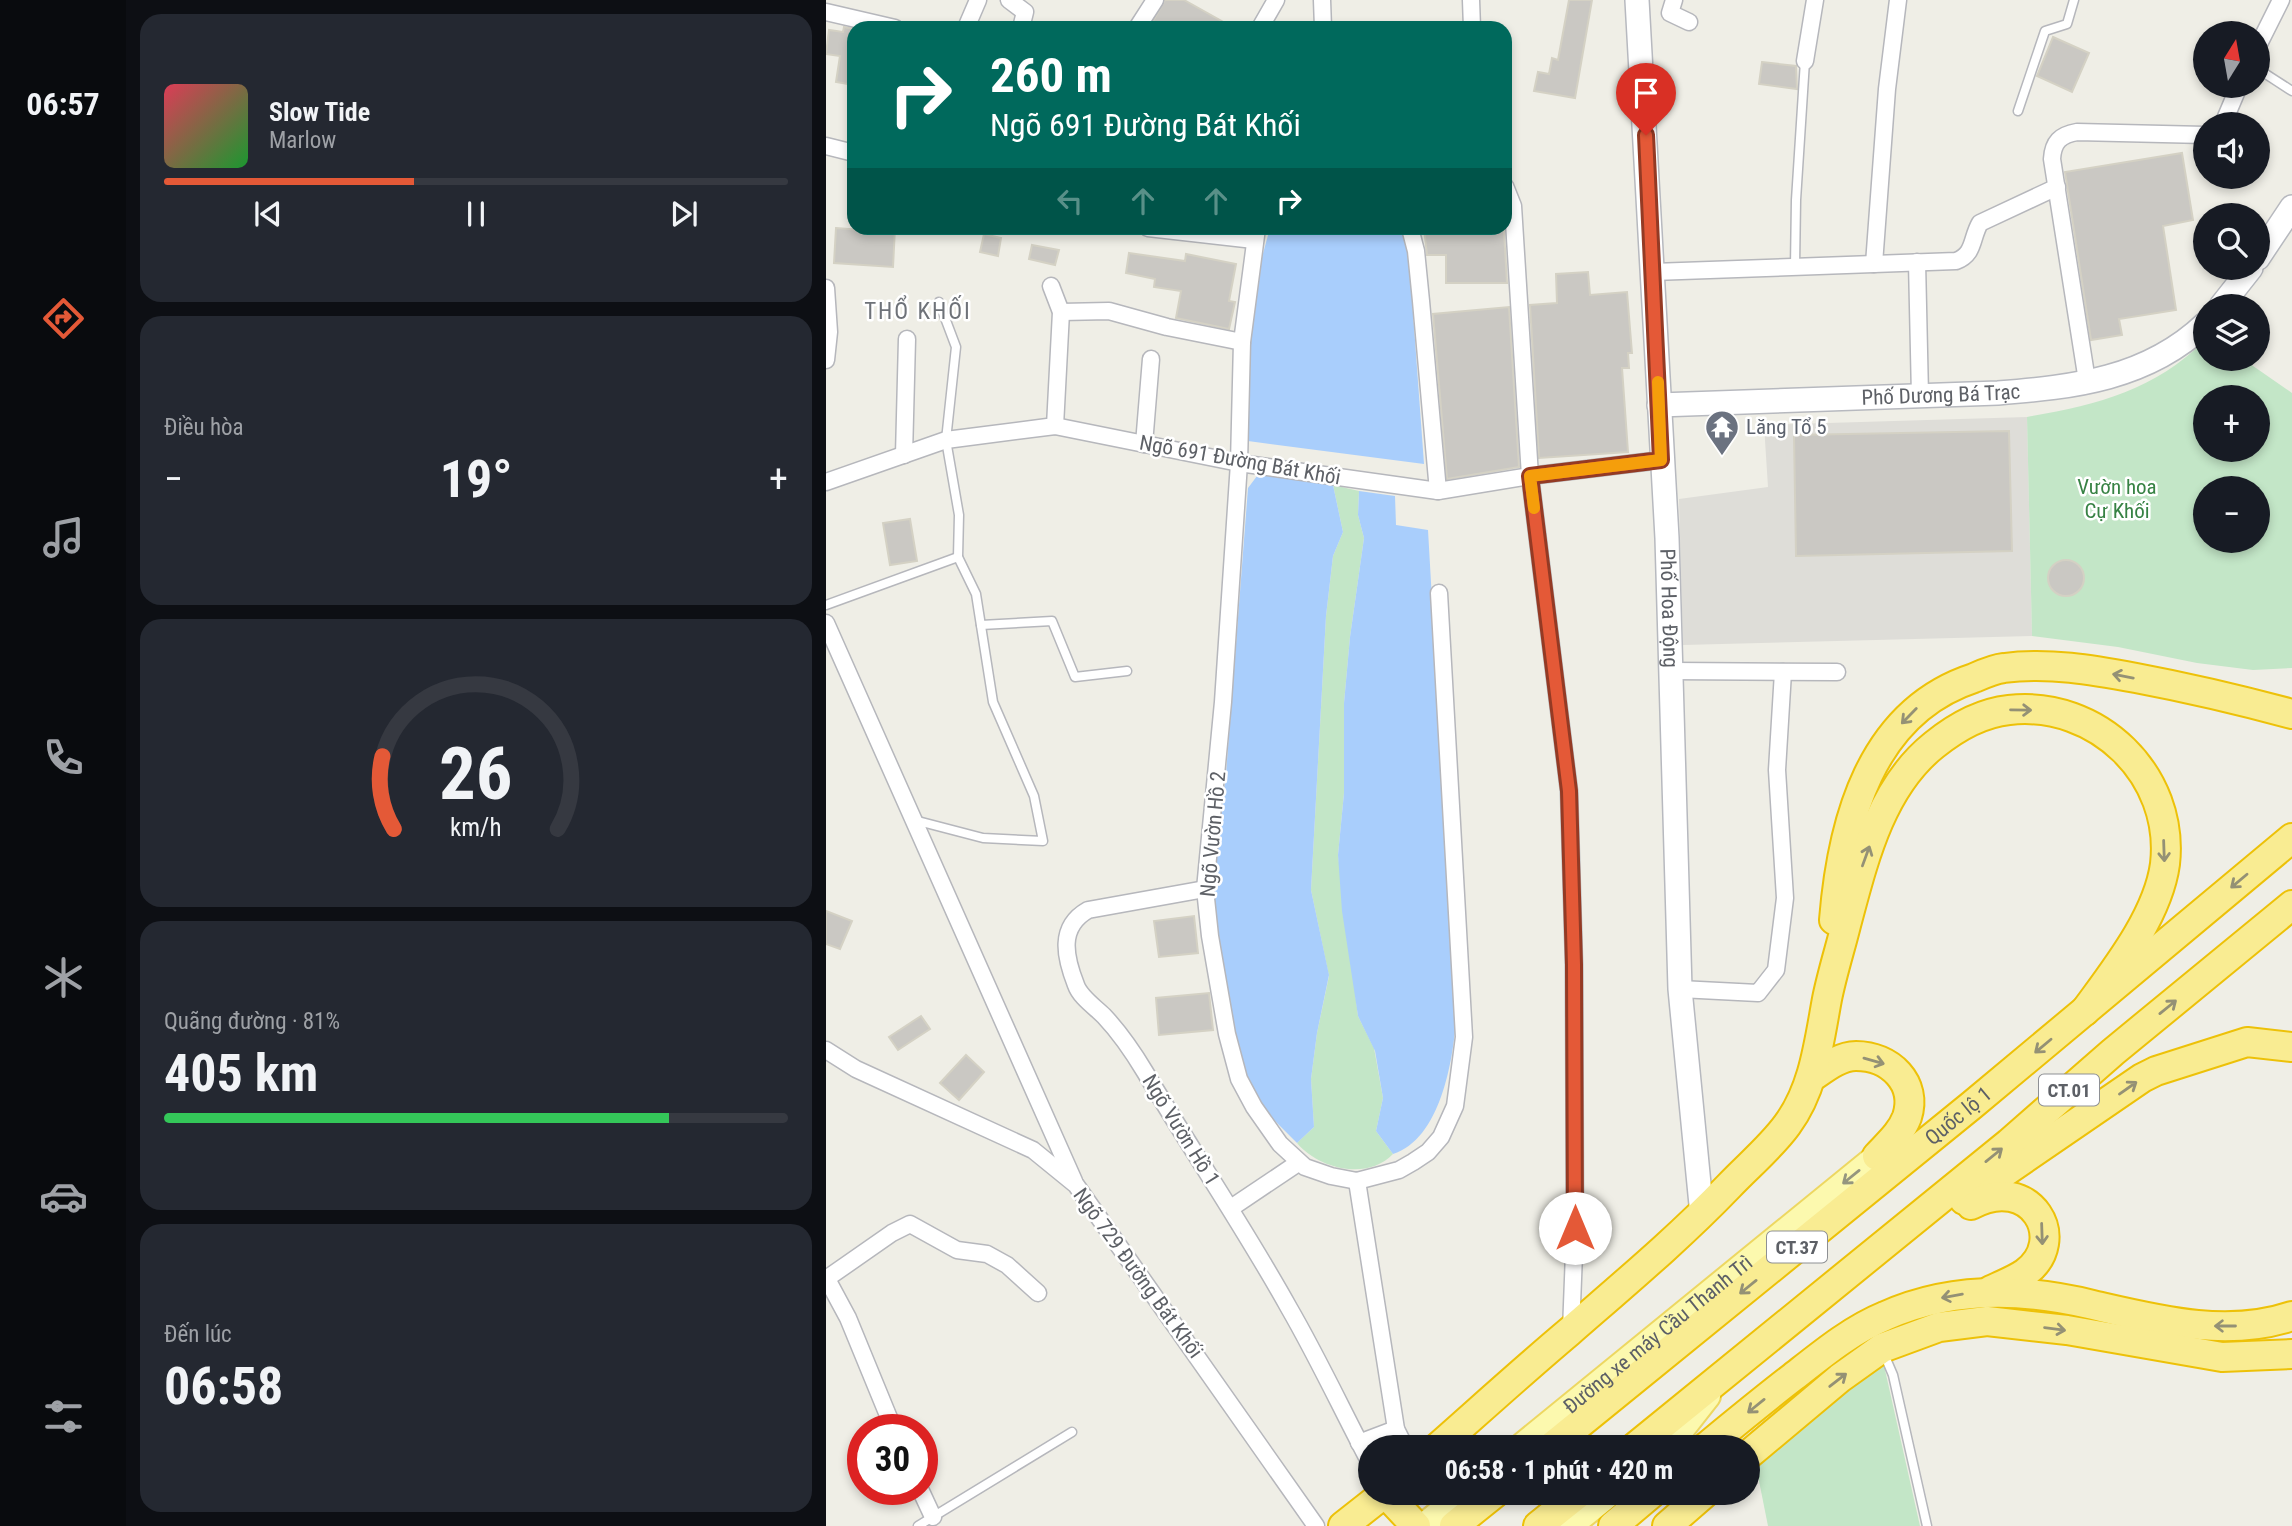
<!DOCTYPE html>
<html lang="vi">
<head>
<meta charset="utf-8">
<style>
  body { margin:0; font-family:"Roboto Condensed",sans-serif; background:#242831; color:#f1f3f6; height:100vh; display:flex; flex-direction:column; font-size:26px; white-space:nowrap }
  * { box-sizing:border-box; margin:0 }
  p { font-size:23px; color:#9ea1a6 }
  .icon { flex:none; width:38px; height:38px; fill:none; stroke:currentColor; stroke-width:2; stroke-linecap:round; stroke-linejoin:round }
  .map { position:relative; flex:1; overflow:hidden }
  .panel { display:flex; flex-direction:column; gap:14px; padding:14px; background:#0d0f14; width:700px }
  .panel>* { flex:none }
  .guide { position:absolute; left:21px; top:21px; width:665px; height:214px; border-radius:21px; box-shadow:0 4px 10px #0003; background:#00695c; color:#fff; overflow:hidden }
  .needle { width:46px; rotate:11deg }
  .controls { position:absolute; left:1367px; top:21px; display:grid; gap:14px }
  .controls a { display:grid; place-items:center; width:77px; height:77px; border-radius:50%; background:#171b24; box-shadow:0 4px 10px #0003; font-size:35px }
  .speed { position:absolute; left:21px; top:1414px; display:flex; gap:14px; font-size:35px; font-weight:700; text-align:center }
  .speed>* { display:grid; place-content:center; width:91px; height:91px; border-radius:50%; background:#171b24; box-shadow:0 4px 10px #0003; line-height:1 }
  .speed .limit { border:10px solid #d22; background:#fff; color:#111 }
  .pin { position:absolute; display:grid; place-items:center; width:60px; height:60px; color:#fff; margin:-72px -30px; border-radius:50% 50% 50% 0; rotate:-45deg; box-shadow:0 0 7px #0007 }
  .pin .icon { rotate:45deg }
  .me { position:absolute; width:77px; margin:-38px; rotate:0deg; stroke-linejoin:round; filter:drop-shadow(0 0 5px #0008) }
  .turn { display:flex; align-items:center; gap:24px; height:147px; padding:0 28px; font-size:32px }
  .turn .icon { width:91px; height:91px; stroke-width:2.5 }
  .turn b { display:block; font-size:49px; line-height:60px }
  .lanes { display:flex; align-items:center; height:66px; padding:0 28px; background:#0003; justify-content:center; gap:35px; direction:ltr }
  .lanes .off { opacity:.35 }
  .big { font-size:52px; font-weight:700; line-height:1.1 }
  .panel .widget { flex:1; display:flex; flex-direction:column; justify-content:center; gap:10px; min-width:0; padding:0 24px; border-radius:21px; background:#242831 }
  .panel .dial { align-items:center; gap:0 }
  .dial svg { height:182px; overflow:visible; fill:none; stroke:#363941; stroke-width:7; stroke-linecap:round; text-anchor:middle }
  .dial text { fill:#f1f3f6; stroke:none }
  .song { display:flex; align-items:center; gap:21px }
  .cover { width:84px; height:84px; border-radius:10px; background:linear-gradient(135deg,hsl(350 70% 55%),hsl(130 70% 35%)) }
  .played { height:7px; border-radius:4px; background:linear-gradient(90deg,#e45937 40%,#363941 40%) }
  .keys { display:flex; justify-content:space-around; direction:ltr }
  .heat { display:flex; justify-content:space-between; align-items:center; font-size:38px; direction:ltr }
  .charge { height:10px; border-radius:5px; background:linear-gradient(90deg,#34c759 81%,#363941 0) }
  .trip { position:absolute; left:532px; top:1435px; width:402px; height:70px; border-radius:35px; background:#171b24; box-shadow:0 4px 10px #0003; font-weight:700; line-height:70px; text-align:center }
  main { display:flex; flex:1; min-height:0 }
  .tab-bar { display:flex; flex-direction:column; width:126px; justify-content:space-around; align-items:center; background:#090b0e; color:#9ea1a6 }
  .tab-bar .icon { width:49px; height:49px }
  .tab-bar .current { color:#e45937 }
  .tab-bar b { font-size:32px; color:#f1f3f6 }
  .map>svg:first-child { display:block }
</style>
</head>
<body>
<main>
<nav class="tab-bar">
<b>06:57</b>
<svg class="icon current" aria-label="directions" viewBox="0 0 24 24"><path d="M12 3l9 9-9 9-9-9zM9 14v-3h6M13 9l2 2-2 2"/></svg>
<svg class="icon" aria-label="music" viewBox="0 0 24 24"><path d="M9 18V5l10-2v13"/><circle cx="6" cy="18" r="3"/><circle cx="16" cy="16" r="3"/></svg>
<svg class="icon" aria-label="phone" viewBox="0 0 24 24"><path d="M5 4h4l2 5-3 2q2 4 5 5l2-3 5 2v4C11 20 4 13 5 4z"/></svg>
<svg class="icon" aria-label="climate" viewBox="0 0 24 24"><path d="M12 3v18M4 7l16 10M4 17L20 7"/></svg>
<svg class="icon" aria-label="car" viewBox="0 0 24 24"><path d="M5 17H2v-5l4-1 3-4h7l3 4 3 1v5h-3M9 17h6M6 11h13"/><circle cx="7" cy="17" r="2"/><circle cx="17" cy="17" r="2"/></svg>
<svg class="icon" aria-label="filters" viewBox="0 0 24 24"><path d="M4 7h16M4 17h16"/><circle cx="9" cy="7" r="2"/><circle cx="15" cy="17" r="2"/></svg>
</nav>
<section class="panel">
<div class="widget">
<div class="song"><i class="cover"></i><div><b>Slow Tide</b><p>Marlow</p></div></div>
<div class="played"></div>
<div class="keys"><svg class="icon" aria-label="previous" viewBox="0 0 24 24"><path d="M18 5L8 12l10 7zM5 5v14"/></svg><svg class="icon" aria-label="pause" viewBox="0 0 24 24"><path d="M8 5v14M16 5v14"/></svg><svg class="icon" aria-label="next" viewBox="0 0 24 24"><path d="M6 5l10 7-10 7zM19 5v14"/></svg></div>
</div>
<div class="widget"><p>Điều hòa</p>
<div class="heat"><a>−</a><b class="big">19°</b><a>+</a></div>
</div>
<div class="widget dial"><svg viewBox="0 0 100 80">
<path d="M14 69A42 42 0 1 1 86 69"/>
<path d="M14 69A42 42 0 0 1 9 37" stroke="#e45937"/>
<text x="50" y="56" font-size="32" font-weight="700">26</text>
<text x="50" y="72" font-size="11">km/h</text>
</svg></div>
<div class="widget"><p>Quãng đường · 81%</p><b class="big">405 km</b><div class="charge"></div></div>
<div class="widget"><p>Đến lúc</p><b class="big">06:58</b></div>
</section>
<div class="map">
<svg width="1466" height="1526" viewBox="0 0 1466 1526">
  <rect width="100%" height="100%" fill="#efeee6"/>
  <!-- industrial -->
  <path fill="#deddd8" d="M1201,417L1206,636L857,645L853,499L942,487L938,425Z"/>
  <!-- green -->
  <g fill="#c3e6c7" fill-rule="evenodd">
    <path d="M1379,340V359H1417L1466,393V668L1427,670L1371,663L1292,647L1206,636L1201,417C1270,405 1328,391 1379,340ZM1379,397H1432V450H1379ZM1379,488H1432V541H1379Z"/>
    <path d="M507,485L533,491L532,515L538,538L524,637L518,703V793L512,855L532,1016L548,1048L557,1098L550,1131L567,1154C541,1181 493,1169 471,1143L488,1127L485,1079L491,1033L503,976L485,890L500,616L507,556L517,532Z"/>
    <path d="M1057,1361L1094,1526H942L930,1466Z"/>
  </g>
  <!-- water -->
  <g fill="#a9cefc">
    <path d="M444,228H576L583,258L598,464L422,441L424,324L433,268Z"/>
    <path d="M437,474L507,485L517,532L507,556L500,616L485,890L503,975L491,1033L485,1079L488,1127L471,1143L435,1107L423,1087L402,1002L389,916L387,876L400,774L422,488L431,476Z"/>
    <path d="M533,491L569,496L570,525L602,530L630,1019C627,1062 614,1139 567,1154L550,1131L557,1098L549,1051L532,1016L516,911L512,855L518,793V703L524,637L538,538L532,515Z"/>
  </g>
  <!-- building -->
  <g fill="#cac8c3" stroke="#d4d1c4" stroke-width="2">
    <path d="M339,0H358L408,28H323Z"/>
    <path d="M743,0H766L749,98L708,91L712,72L723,74L726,58L732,60Z"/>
    <path d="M18,27L28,29V85L10,82L14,56L0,54L3,30L17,32Z"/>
    <path d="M1227,37L1263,53L1246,92L1211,76Z"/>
    <path d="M936,62L970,66L971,89L933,84Z"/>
    <path d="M1356,153L1367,220L1337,226L1350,310L1293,319L1296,335L1265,340L1239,172Z"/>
    <path d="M10,228L36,230L37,228H69L67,267L8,263Z"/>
    <path d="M598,228H643V231H678L681,283H620V255H601Z"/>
    <path d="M158,234L175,238L172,256L154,252Z"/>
    <path d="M206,245L233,250L229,265L203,259Z"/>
    <path d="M303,253L359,261L360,254L410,264L403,301L409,302L403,329L350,318L355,291L328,287L329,279L300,273Z"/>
    <path d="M762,272L764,295L801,292L806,353H802L803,368H796L802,452L713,458L704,305L731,303L730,274Z"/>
    <path d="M683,307L693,467L621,479L607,314Z"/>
    <path d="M1183,431L1186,551L970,556L968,435Z"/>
    <path d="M84,519L91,561L64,565L57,523Z"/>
    <circle cx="1240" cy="578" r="18"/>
    <path d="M0,911L26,921L14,949L0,944Z"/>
    <path d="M368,916L372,953L333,957L328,921Z"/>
    <path d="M383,993L387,1030L333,1035L330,998Z"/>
    <path d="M95,1016L104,1029L72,1050L63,1037Z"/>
    <path d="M140,1055L158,1072L133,1100L114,1083Z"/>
  </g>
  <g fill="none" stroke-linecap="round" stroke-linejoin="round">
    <!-- lane casing -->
    <g stroke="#b6b7bc" stroke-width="11">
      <g id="lane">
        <path d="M1432,69L1466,91"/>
        <path d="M1192,111L1219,31L1241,24L1248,0"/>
        <path d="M969,267L970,200L979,61"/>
        <path d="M0,605L132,557"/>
        <path d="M155,625L226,621L249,677L301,671"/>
        <path d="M88,820L157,838L217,841L208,796L167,702L150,594L132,557L133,515L120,440L130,347L113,302"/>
        <path d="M1058,1354L1067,1375L1101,1526"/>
        <path d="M92,1526L246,1432"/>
      </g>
    </g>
    <!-- street casing -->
    <g stroke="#b6b7bc" stroke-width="19">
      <g id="street">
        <path d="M183,0L199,12L195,28"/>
        <path d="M496,0L497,28"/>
        <path d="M645,0L646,28"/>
        <path d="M848,0L844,13L863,22"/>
        <path d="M0,12L69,28"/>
        <path d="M140,28L152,0"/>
        <path d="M311,28L329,0"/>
        <path d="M434,28L450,0"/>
        <path d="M1432,46L1455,0"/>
        <path d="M979,61L989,0"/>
        <path d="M1397,124L1413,86"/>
        <path d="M0,146L28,153"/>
        <path d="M679,186L687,206L704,476L743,791L748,965L749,1228L745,1330"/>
        <path d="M322,228L428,240"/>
        <path d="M431,228L416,342L413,463L397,702L379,889L384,936L401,1034L413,1079L428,1107L454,1144L479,1167L505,1176L531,1181L573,1170L587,1162L602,1152L615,1137L629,1106L638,1037L613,593"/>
        <path d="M584,228L590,251L595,301L612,491"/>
        <path d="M1091,262L1094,396"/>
        <path d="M1048,264L1061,89L1072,0"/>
        <path d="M827,272L1130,261C1149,254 1145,238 1154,223L1231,187"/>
        <path d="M225,286L235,312L229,426"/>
        <path d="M0,288L3,332L0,360"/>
        <path d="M235,312L283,311L341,327L416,342"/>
        <path d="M1261,381L1226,159C1227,142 1234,135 1251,132L1379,135"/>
        <path d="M318,444L325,359"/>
        <path d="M78,455L81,339"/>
        <path d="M0,482L120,440L229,426L413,463L612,491L704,476L835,460"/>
        <path d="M0,623L248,1181"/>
        <path d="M845,671L1011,672"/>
        <path d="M379,889L262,910C232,927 239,957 250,985C254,997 269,1007 278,1016C294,1033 307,1052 319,1072C366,1151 418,1227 463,1308C492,1358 517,1412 544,1463"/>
        <path d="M854,989L932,993L950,970L959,898L951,770L957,672"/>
        <path d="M0,1050L30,1069L207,1150L250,1185L490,1526"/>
        <path d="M531,1181L570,1429L579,1447"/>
        <path d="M405,1208L472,1163"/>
        <path d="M0,1279L66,1233L84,1224L131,1250L161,1254L181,1265L212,1293"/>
        <path d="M1,1279L22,1318L68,1430"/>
        <path d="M533,1443L570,1429"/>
        <path d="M94,1489L107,1517"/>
      </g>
    </g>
    <!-- secondary casing -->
    <g stroke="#b7b9bf" stroke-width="26">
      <g id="secondary">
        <path id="s1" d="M811,0L841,538L854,989L876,1215"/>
        <path d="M1432,258L1466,207"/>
        <path d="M1395,306L1425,268"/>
        <path id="s2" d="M833,405L1172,393C1248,387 1321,379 1379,324"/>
      </g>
    </g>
    <!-- primary casing -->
    <g stroke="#edd761" stroke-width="28">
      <g id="primary">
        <path id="s3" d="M694,1447L1051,1156L1067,1147"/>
        <path d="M842,1447L882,1396"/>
        <path d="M597,1526L638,1493"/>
        <path d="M744,1526L785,1493"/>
      </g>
    </g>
    <!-- highway casing -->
    <g stroke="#edc108" stroke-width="32">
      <g id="highway">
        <path d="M1008,920C1016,822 1044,712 1148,678C1157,674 1168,669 1178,668C1222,662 1267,670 1310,678C1363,688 1414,700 1466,714"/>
        <path d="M986,1077C999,1068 1014,1056 1030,1056C1064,1056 1092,1083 1081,1117C1075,1133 1062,1144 1051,1156"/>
        <path d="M1138,1200L1316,1078L1330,1071L1421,1042L1466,1047"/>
        <path d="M1145,1205C1205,1172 1244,1240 1199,1273C1189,1280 1176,1285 1165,1290"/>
        <path d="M612,1447C655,1409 699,1369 743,1332C798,1284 853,1238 903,1186C922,1166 945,1147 961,1125C988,1089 993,1042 1001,999C1006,974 1014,949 1020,925C1037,862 1054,788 1108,745C1129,728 1155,713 1183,710C1271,700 1349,775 1339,864C1332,916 1289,970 1259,1011"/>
        <path id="s4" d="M725,1447L1146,1105L1466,838"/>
        <path d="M809,1447L1183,1143L1287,1052L1466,905"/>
        <path d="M880,1447C908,1424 937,1400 967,1377C995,1355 1025,1330 1059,1316C1126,1286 1198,1288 1267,1305C1332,1320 1401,1338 1466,1316"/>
        <path d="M922,1455L1014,1378L1056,1348L1113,1327L1161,1321L1241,1330L1396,1357L1466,1354"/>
        <path d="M559,1493L590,1526"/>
        <path d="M517,1526L559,1493"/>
        <path d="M628,1526L669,1493"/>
        <path d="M712,1526L753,1493"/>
        <path d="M787,1526L826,1493"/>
        <path d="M841,1526L879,1493"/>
      </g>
    </g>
    <!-- lane -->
    <use href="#lane" stroke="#fff" stroke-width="8"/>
    <!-- street -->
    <use href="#street" stroke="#fff" stroke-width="16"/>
    <!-- secondary -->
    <use href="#secondary" stroke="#fff" stroke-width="23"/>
    <!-- primary -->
    <use href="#primary" stroke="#fcf9ae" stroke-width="24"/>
    <!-- highway -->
    <use href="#highway" stroke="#f9ec92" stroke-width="28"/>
  </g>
  <!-- one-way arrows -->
  <defs><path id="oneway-shaft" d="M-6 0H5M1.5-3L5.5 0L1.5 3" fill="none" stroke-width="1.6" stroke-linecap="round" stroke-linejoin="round" transform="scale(1.75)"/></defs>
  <g stroke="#949175">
    <use href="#oneway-shaft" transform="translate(1297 676) rotate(-169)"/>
    <use href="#oneway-shaft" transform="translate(1195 710) rotate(1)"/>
    <use href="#oneway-shaft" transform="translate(1083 716) rotate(134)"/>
    <use href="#oneway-shaft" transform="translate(1338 851) rotate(88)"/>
    <use href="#oneway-shaft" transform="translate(1040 856) rotate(-70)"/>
    <use href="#oneway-shaft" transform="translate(1413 881) rotate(140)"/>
    <use href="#oneway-shaft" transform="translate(1342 1007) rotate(-39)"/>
    <use href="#oneway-shaft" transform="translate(1217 1046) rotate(140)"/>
    <use href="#oneway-shaft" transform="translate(1048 1061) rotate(16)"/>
    <use href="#oneway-shaft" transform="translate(1302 1088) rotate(-35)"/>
    <use href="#oneway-shaft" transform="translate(1168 1155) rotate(-39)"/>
    <use href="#oneway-shaft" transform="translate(1216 1234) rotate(88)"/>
    <use href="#oneway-shaft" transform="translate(922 1287) rotate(141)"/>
    <use href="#oneway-shaft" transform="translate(1126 1296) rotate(170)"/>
    <use href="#oneway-shaft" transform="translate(1399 1326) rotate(-180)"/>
    <use href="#oneway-shaft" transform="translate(1229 1329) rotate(7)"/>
    <use href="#oneway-shaft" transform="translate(1012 1380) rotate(-38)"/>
    <use href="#oneway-shaft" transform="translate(930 1406) rotate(141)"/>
  </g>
  <use stroke="#95967f" href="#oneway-shaft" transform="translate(1025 1177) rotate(141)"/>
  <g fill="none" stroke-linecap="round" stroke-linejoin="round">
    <!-- route casing -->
    <g stroke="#943a24" stroke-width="18">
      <path id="route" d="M749,1228L748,965L743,791L704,476L835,460L820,135"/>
    </g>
    <!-- route -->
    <use href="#route" stroke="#e45937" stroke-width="12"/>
    <!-- slow -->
    <path stroke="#f59e0b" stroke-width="12" d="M708,508L704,476L835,460L832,382"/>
  </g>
  <!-- icons -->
  <defs>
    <g id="temple-pin" transform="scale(1.75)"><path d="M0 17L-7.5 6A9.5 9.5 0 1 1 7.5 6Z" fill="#6b7280" stroke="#fff"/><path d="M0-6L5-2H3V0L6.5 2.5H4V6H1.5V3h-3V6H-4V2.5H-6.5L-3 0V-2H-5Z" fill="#fff"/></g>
  </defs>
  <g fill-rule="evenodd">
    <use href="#temple-pin" x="896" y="427"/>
  </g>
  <g text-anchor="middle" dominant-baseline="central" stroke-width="5" stroke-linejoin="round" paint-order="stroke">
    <!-- shield labels -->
    <g fill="#fff" stroke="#8e9094" stroke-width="2">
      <rect x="1213" y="1074.5" width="60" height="31" rx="5"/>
      <rect x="941" y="1231.5" width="60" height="31" rx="5"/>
    </g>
    <g font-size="19" font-weight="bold" fill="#5d6066">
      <text x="1243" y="1090">CT.01</text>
      <text x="971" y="1247">CT.37</text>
    </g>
    <!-- street labels -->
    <g font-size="21" fill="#5d6066" stroke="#fff">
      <text stroke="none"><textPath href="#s2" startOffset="282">Phố Dương Bá Trạc</textPath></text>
      <text transform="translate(414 460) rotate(10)">Ngõ 691 Đường Bát Khối</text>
      <text stroke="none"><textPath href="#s1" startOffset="609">Phố Hoa Động</textPath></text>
      <text transform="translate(387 834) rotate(-85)">Ngõ Vườn Hồ 2</text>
      <text stroke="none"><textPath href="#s4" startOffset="525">Quốc lộ 1</textPath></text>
      <text transform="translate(355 1130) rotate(58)">Ngõ Vườn Hồ 1</text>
      <text transform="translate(312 1273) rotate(54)">Ngõ 729 Đường Bát Khối</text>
      <text stroke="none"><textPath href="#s3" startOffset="178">Đường xe máy Cầu Thanh Trì</textPath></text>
    </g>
    <!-- worship labels -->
    <g font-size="21" fill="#5b616d" stroke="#fff" text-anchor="start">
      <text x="920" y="427">Lăng Tổ 5</text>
    </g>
    <!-- park labels -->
    <g font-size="21" fill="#378244" stroke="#fff">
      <text x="1291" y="487">Vườn hoa<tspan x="1291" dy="24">Cự Khối</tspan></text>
    </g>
    <!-- neighbourhood labels -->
    <g font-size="23" letter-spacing="2" fill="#6e7278" stroke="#fff">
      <text x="92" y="311">THỔ KHỐI</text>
    </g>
  </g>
</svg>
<div class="controls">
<a><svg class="needle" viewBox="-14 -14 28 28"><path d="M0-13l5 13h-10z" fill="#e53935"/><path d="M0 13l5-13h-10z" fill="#9ea1a6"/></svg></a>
<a><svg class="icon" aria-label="sound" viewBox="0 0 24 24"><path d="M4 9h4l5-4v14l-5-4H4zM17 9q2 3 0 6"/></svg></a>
<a><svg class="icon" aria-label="search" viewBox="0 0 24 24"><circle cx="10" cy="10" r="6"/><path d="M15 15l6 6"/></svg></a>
<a><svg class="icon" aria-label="layers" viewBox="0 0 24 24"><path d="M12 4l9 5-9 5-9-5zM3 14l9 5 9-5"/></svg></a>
<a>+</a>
<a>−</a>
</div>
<div class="speed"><div class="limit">30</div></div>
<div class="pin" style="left:820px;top:135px;background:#d93025"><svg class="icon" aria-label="arrive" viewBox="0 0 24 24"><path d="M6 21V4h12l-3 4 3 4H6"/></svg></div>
<svg class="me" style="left:749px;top:1228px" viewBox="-20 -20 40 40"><circle r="19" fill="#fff"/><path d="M0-13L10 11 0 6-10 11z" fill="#e45937"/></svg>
<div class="trip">06:58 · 1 phút · 420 m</div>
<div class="guide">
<div class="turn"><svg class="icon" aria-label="right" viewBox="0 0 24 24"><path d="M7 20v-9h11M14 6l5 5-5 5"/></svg><div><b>260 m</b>Ngõ 691 Đường Bát Khối</div></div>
<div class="lanes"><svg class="icon off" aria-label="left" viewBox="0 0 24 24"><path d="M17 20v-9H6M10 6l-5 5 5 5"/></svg><svg class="icon off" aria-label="ahead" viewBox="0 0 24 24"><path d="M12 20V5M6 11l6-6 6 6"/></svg><svg class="icon off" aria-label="ahead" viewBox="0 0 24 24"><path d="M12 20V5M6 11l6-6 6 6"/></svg><svg class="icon" aria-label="right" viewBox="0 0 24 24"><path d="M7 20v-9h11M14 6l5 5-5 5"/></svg></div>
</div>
</div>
</main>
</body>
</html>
